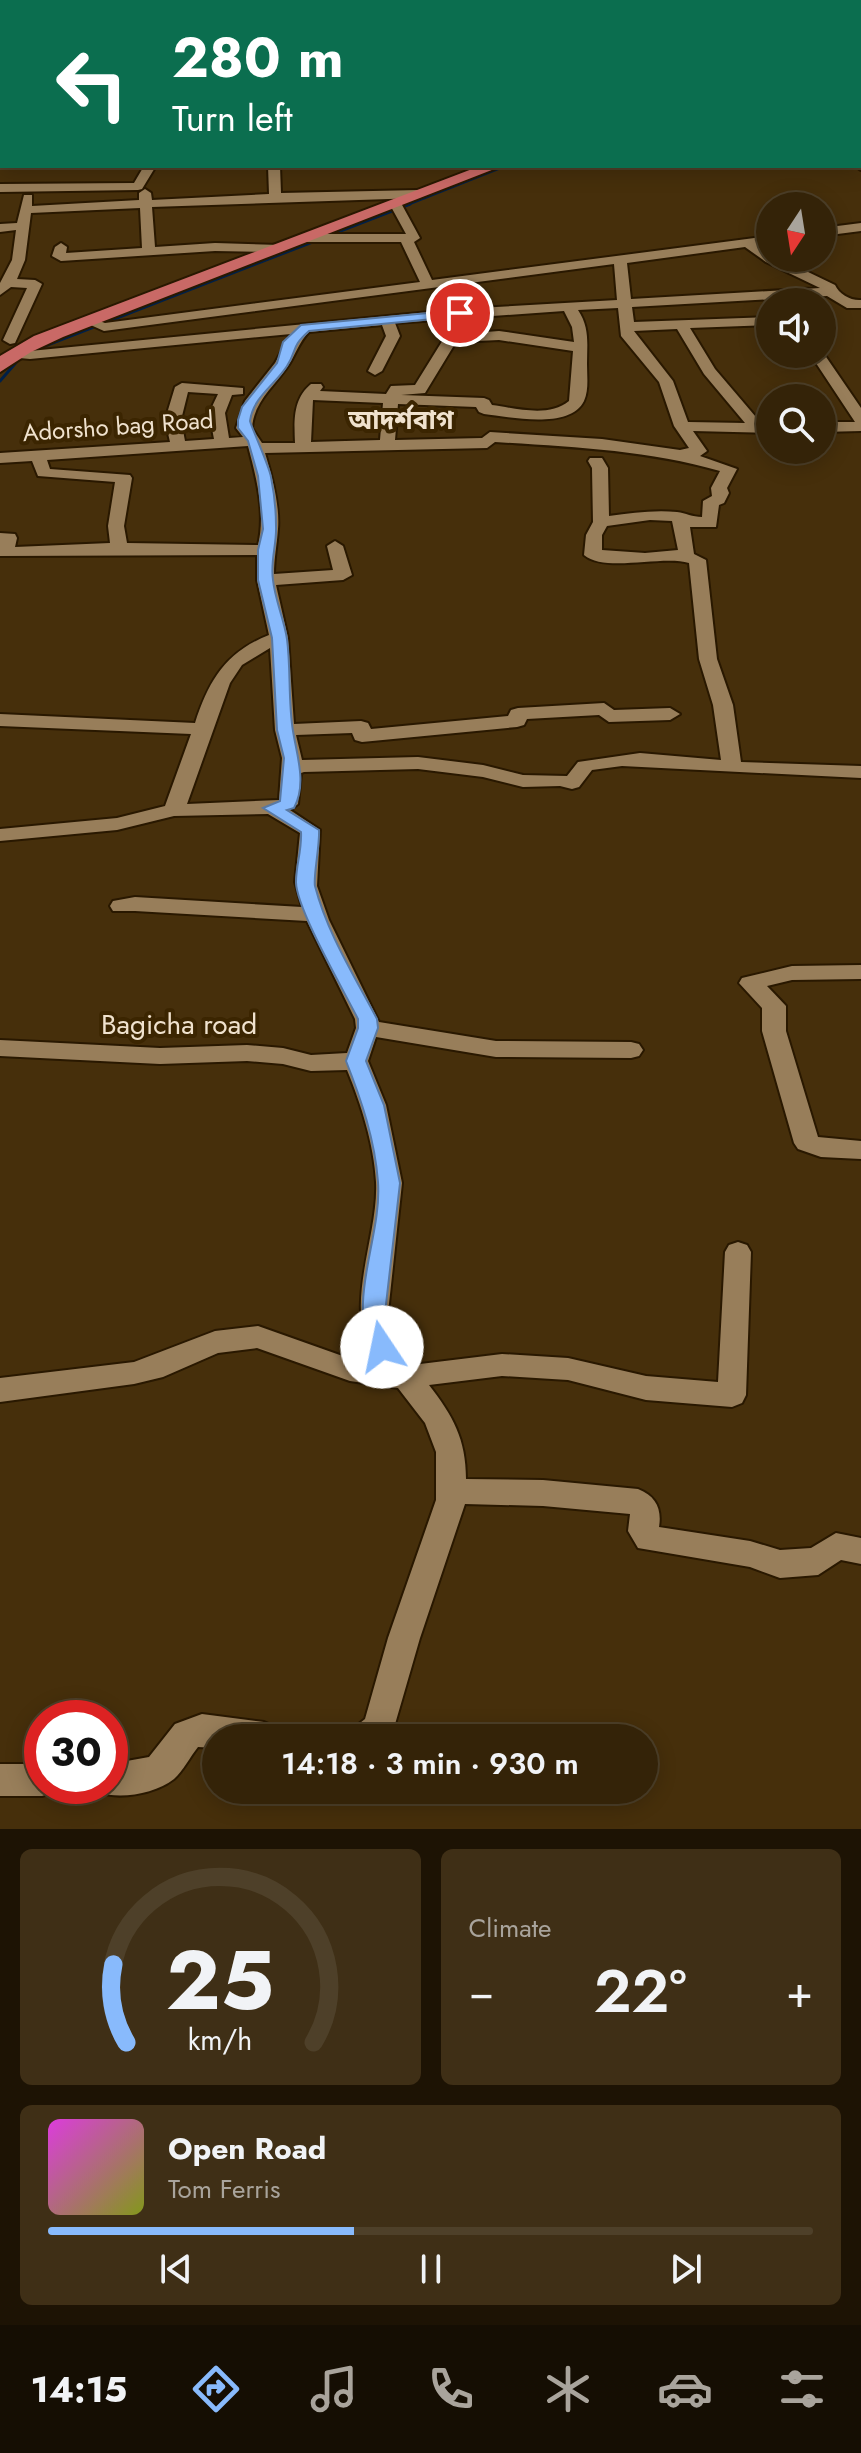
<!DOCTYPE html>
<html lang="en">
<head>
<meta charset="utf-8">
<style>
  body { margin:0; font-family:Jost,"Noto Sans Bengali",sans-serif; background:#3f2f16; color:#f1f3f6; height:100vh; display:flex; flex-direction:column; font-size:30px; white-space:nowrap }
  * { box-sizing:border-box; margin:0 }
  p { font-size:26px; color:#a9a49c }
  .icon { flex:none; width:44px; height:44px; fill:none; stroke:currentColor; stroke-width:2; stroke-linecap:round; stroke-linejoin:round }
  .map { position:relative; height:1829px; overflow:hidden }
  .details { display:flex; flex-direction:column; gap:20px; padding:20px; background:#1d1304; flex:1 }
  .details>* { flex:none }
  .top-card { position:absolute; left:0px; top:0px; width:862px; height:168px; box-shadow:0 4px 20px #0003,0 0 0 2px #4e4029; background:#0b6e4f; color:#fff; overflow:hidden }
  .needle { width:52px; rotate:192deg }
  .controls { position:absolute; left:756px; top:192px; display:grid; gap:16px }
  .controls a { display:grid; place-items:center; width:80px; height:80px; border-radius:50%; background:#342308; box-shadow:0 4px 20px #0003,0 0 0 2px #4e4029; font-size:40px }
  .speed { position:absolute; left:24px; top:1700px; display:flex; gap:16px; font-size:40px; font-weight:700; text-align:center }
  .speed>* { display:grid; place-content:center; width:104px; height:104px; border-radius:50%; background:#342308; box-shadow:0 4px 20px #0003,0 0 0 2px #4e4029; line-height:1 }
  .speed .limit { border:12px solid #d22; background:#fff; color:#111 }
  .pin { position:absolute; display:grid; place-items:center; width:68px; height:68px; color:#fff; margin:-34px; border:4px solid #fff; border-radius:50%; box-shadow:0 2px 8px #0007 }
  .me { position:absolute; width:88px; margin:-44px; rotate:349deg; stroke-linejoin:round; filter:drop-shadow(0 0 6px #0008) }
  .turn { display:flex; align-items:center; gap:28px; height:168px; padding:0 40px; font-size:36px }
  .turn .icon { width:104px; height:104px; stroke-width:2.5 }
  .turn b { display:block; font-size:56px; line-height:68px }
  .big { font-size:60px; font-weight:600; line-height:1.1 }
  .details .widget { flex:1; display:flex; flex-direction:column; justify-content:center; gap:12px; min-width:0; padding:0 28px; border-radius:12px; background:#3f2f16 }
  .details .dial { align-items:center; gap:0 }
  .dial svg { height:208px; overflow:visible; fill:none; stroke:#4e4029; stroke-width:7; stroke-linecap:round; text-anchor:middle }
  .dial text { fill:#f1f3f6; stroke:none }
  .song { display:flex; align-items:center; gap:24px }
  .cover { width:96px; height:96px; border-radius:12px; background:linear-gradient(135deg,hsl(300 70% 55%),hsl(70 70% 35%)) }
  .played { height:8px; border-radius:4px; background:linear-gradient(90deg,#88bafc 40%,#4e4029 40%) }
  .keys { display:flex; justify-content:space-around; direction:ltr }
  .heat { display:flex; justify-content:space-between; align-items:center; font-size:44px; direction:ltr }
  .details .tiles { flex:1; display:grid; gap:20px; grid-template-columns:1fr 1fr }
  .widget:last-child { grid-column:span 2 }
  .trip { position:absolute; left:202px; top:1724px; width:456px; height:80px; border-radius:40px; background:#342308; box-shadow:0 4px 20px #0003,0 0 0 2px #4e4029; font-weight:600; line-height:80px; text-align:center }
  .dock { display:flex; height:128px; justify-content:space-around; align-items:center; background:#150e03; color:#a9a49c }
  .dock .icon { width:56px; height:56px }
  .dock .current { color:#88bafc }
  .dock b { font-size:36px; color:#f1f3f6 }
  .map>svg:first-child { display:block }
</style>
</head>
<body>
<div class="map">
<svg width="861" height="1829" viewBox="0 0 861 1829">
  <rect width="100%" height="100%" fill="#462f0b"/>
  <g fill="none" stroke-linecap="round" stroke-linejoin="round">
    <!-- stream-far1 -->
    <path stroke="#002048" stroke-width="2" d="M405,206L506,166"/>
    <!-- stream -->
    <g stroke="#002048" stroke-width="3">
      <path d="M405,206L410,204"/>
      <path d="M330,235L392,211"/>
      <path d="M32,351L315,241"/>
      <path d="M0,381L20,358"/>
    </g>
    <!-- minor casing -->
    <g stroke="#291800" stroke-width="4">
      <g id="minor">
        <rect x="276" y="0" width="10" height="2"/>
        <path d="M389,0H399L400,2H390Z"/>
        <rect x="482" y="0" width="10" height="2"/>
        <path d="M582,0H592L593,2H583Z"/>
        <path d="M636,0H646L647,1L638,2Z"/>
        <path d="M812,0H861V3L810,2Z"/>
        <rect x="860" y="45" width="1" height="6"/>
        <path d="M860,161L861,162V170L855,166H860Z"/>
        <path d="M144,166H156L142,189L138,190L0,192V184L134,183Z"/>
        <path d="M268,166H280L281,193L419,190L425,194L419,198L152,207L155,247L215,243L280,245L281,248L275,252L215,251L61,261L52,256L55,247L61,243L67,247L66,253L142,248L140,208L31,213L25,260L17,279L35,280L42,284L15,343L10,344L3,340L27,288L11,287L0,295V283L12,260L16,230L0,232V224L17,223L24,195H32V206L139,200V193L145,189L151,193L152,200L269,194Z"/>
        <path d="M395,199L401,203L420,238L414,242L432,280L770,236V244L759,245L770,253V258H779L835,285C839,294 851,301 861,300V308H847L827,296L632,307L634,322L770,317V325L690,328L715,369L761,423H770V433L693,431L707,451L700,456L737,469L727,488L729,493L724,503L719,505L716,527H690L694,554L706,560L717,659L733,705L741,762L861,766V778L622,766L592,770L579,787L572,789L560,786L523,787L483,777L418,769L304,772L301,773L298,804L290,810L320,830L317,886L329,920L379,1022L496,1041L631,1042L639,1044L643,1050L639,1056L631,1058L496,1057L376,1037L368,1061L386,1105L402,1183L388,1313L395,1343L412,1365L502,1354L568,1358L646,1376L718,1382L725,1252L729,1245L738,1242L747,1245L751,1252L746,1395L742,1403L732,1407L646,1400L568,1380L502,1376L429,1385C453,1416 466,1439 466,1479L543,1480L638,1489C656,1496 662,1509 659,1527L750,1541L780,1550L811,1548L836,1533L861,1538V1564L841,1560L818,1575L780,1578L750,1567L638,1548L628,1531L630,1514L543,1506L465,1504L420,1638L391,1738H350L355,1727L365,1719L388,1638L436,1500V1452L425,1423L398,1388L350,1381L257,1348L218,1353L163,1377L134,1384L0,1402V1378L134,1362L215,1331L258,1326L351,1359L378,1362C339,1312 379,1239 376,1182C374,1145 361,1104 347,1070L311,1071L283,1064L247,1061L160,1064L0,1056V1040L160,1048L247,1045L283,1048L311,1055L347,1053L356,1028L355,1019L307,921L135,911H113L110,906L113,901L135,897L302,907L295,882L300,833L268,814L174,816L117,830L0,841V829L117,818L165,806L191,734L0,726V714L195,723C209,680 226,652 269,635L257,580V555L0,556V533L15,534L17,538L15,547L110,543L108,526L115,482L38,476L32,461L0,463V453L170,442L165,420L175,387L182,383L243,388V394L232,395L225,413L229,438L243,437L236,428L245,401L275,363L291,334L30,359L9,357L7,354L14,350L30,351L460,309L617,300L614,264L104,331L84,322L91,318L105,323L420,282L401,242H303L297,238L303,234H406L389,203ZM745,247L766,262L820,288L631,299L627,263ZM618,308L621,336L659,382L674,426L689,448L680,450L602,439L490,432L482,438L395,440L398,404L476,407L479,412L484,414C509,417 570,430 584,401C589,390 587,376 587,364C587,344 590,328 578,310ZM564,311L572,327L574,342L499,331L446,335L415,385L391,386L386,394L320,391L323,387L321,384H311C293,399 294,420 295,443H262L252,428C254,401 274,387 288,366C296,354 299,342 309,332L382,325L386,336L368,371L375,375L382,371L400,336L395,323ZM677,329L704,374L745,423L688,422L673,381L634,331ZM499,340L573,351L569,401C549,418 515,408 492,405L489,400L484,398L401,395L425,393L456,342ZM188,392L218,394L209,413L214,439L185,441L181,420ZM313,400L383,403L380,440L311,442ZM495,442C571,447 646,450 720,471L711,488L712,496L703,501L702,517C692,517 686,513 677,512C653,510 632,513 609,516L608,468L602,458H590L588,461L592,468L593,522L586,535L584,555C605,573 662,555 689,563L699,659L713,705L721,760L640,753L578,762L567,776L523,775L483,765L418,757L302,760L296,735L352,733L355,740L362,742L517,727L524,725L527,719L599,715L609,722L670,720L680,714L670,708L614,710L604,703L518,708L511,710L508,716L371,729L368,723L361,721L294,724L288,638L276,585L343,580L352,575L343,546L335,541L327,546L333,570L274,574C274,558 277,545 278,529C280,505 272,476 265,453L487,448ZM248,446C256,477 266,513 258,545L127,543L124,526L132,478L130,475L50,469L47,460ZM650,520L672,521L678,550L645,553L602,550V535L607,526ZM270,648L275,730L282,758L279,800L187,804L230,683L242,665Z"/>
        <path d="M861,223V231L822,236V228Z"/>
        <path d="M822,351L861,408V431L822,432V422H855L810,354H822Z"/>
        <path d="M861,965V979L792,980L767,986L786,1006V1031L818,1137L861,1141V1159L821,1157L798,1149L794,1143L762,1031V1008L739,983L742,978L792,966Z"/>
        <path d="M202,1714L264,1722L276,1727L281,1738H216V1748L198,1747C190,1757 183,1771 174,1779C155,1794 119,1800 98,1792L96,1786H110V1764L149,1757L175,1724Z"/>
        <path d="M0,1764H42V1786H56L54,1792L42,1796H0Z"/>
      </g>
    </g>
    <!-- major casing -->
    <g stroke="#291800" stroke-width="4">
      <g id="major">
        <rect x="0" y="82" width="2" height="8"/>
        <path d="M480,166H502L63,337L31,352L0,372V356L34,336Z"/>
      </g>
    </g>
    <!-- minor -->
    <use href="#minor" fill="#987e5a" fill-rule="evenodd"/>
    <!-- major -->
    <use href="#major" fill="#c96966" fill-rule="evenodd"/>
  </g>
  <!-- route -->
  <path fill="#88bafc" stroke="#5879a4" stroke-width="2" d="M460,310L464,311V316L309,331C290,348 298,349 287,366C275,385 253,397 250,421C250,424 269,465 271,477C274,492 276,510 276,526C277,544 270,561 273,580C275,600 284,619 287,639C291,669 288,701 293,731C297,756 307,784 294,808L287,810L319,830C320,845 313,877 315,886C327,933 355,977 377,1019L378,1028L366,1061L384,1105L400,1183L385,1313L393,1347L390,1354L382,1356L373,1354C346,1300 382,1238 378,1182C375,1140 361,1099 346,1061L358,1028V1019C344,991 296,908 296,882C296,865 302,850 301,832L263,808L280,801L284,758L277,730L272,638L258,580V550L263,529L258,476L248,441L238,428V420L242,407L277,363L283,342L301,325Z"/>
  <g text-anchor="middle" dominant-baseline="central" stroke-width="8" stroke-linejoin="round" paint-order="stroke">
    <!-- far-street labels -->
    <g font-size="24" fill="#f0e2ce" stroke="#3b2501">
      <text transform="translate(118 426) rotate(-4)">Adorsho bag Road</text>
    </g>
    <!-- far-neighbourhood labels -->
    <g font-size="26" font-weight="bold" fill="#f0e2ce" stroke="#3b2501">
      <text x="401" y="420">আদর্শবাগ</text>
    </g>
    <!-- street labels -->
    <g font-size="28" fill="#f0e2ce" stroke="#3b2501">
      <text x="179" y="1024">Bagicha road</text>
    </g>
  </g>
</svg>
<div class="controls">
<a><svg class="needle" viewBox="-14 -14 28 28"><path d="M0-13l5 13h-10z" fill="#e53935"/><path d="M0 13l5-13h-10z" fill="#a9a49c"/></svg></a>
<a><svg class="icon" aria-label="sound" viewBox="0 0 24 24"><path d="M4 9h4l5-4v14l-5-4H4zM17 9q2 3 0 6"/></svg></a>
<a><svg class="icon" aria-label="search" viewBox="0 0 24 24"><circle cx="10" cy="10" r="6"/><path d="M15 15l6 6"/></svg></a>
</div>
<div class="speed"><div class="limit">30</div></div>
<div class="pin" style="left:460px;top:313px;background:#d93025"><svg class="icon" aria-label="arrive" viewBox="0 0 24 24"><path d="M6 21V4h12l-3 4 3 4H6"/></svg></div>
<svg class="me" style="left:382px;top:1347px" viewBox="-20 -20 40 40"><circle r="19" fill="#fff"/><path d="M0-13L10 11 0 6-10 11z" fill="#88bafc"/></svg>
<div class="trip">14:18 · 3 min · 930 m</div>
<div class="top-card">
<div class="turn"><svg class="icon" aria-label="left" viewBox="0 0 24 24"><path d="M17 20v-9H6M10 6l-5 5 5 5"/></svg><div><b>280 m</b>Turn left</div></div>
</div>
</div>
<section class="details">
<div class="tiles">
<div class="widget dial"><svg viewBox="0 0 100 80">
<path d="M14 69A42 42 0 1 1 86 69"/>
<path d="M14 69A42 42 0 0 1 9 39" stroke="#88bafc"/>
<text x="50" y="56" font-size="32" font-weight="700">25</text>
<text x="50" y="72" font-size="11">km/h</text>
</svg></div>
<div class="widget"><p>Climate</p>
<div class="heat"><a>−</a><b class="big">22°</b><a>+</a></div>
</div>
<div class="widget">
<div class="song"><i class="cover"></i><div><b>Open Road</b><p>Tom Ferris</p></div></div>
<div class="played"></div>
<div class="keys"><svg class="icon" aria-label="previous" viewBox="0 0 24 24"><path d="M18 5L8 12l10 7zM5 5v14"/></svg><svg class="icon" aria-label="pause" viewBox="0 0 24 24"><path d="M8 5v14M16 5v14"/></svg><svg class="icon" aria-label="next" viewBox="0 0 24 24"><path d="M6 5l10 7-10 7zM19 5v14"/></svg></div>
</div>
</div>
</section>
<nav class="dock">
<b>14:15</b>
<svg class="icon current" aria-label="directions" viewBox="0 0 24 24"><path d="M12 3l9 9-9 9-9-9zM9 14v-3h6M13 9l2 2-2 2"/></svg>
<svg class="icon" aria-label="music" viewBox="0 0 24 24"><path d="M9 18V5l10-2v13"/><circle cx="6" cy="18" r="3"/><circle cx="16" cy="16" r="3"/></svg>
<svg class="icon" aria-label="phone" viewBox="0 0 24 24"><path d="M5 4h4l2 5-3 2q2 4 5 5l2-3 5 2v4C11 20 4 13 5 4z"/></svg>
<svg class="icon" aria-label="climate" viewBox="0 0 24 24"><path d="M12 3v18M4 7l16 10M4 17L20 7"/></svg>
<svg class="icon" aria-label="car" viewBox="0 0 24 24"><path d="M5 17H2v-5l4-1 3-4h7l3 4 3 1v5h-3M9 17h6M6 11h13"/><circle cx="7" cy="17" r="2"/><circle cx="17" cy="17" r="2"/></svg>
<svg class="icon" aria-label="filters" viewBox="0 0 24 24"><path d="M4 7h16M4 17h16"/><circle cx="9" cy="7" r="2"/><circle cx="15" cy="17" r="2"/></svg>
</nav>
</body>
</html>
